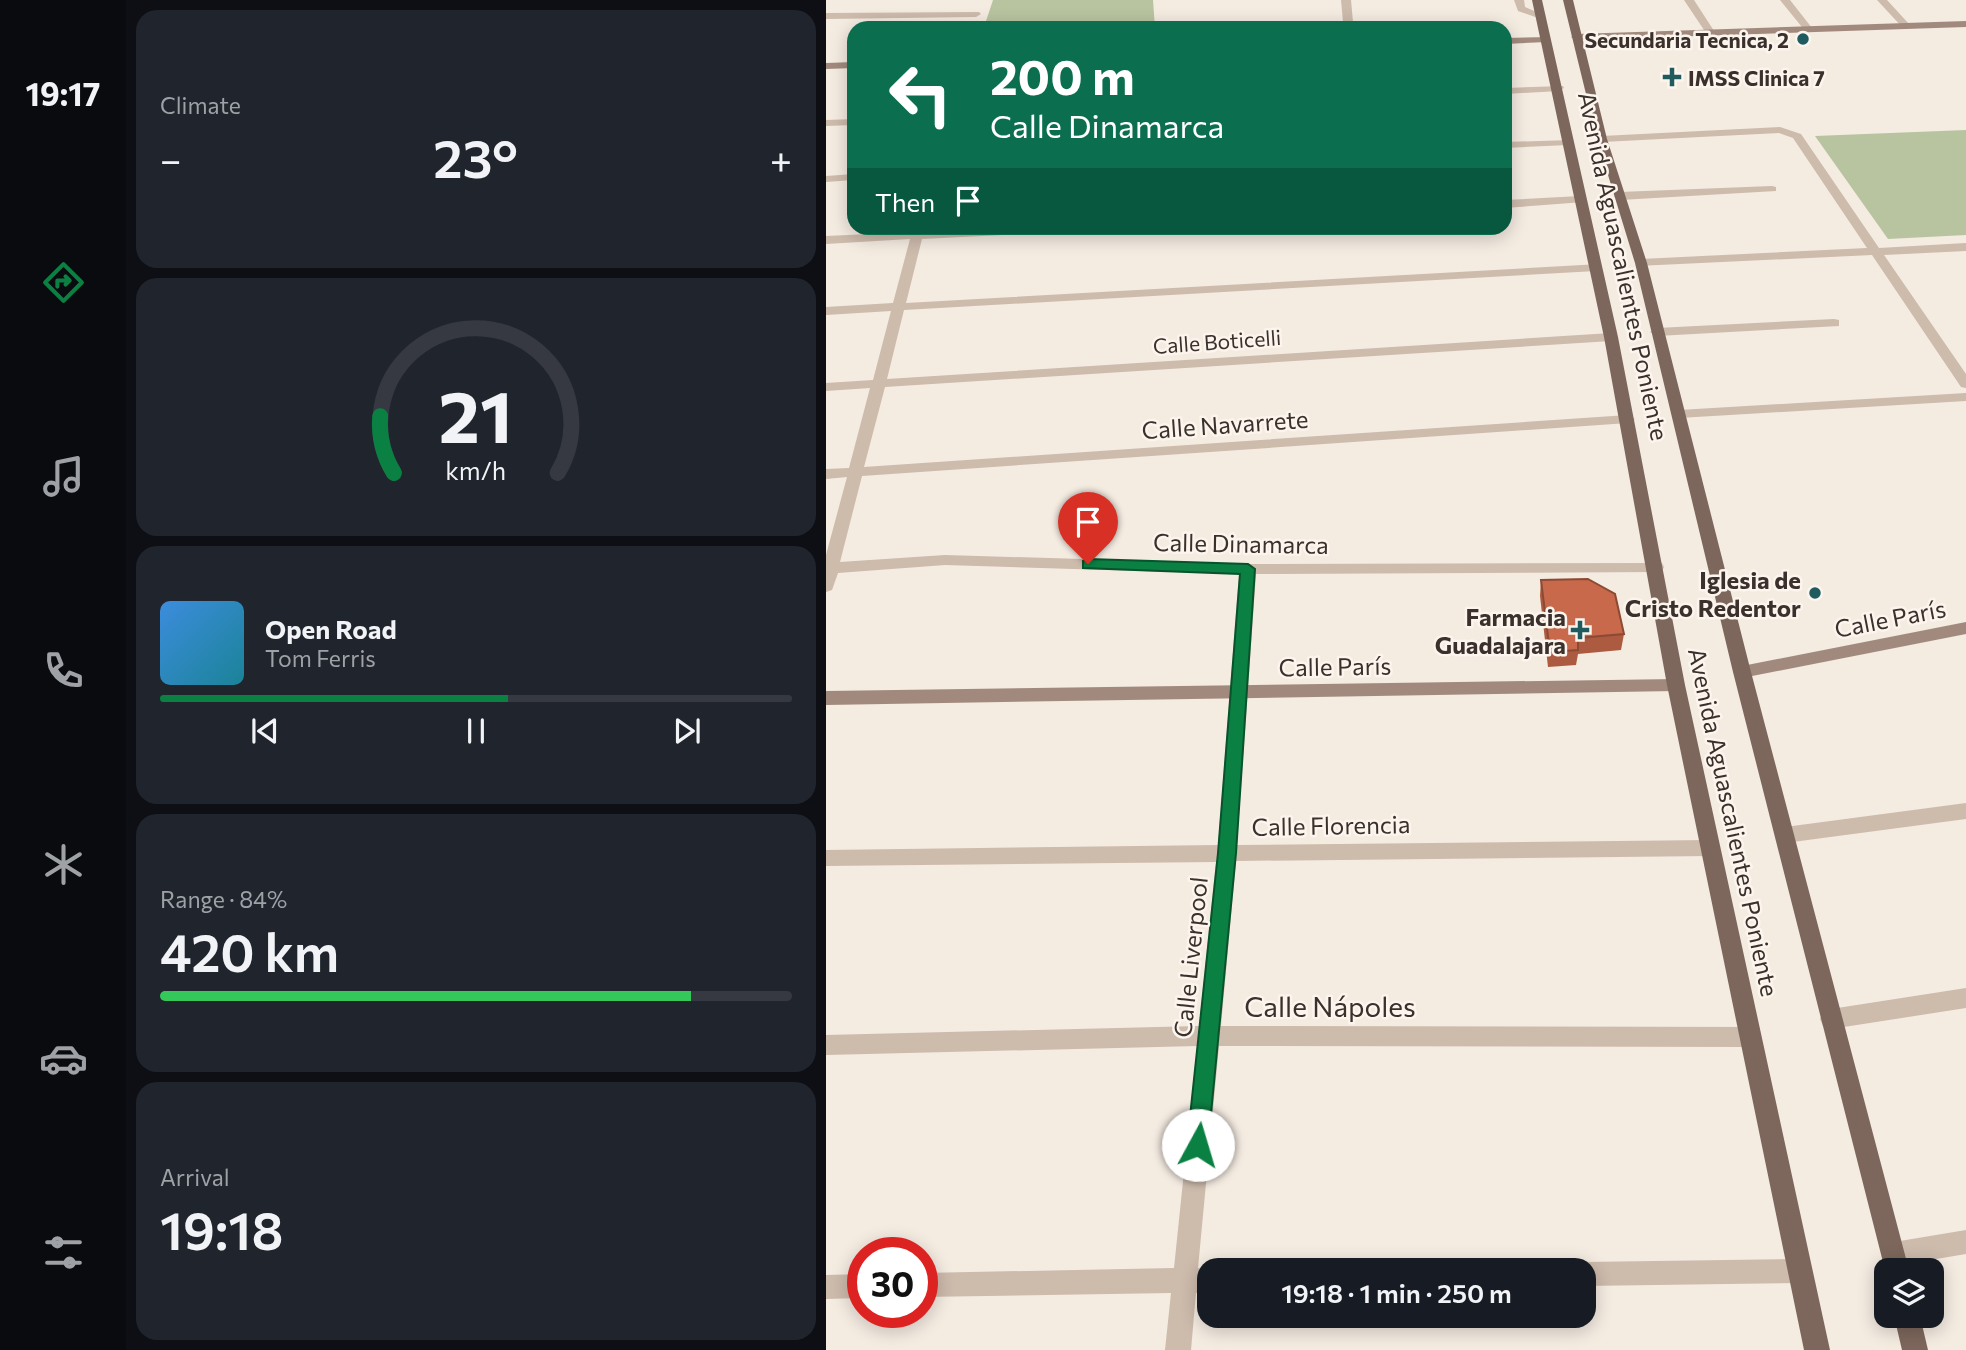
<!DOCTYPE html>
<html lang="en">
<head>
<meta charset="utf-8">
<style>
  body { margin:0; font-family:Commissioner,sans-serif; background:#20242c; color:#f1f3f6; height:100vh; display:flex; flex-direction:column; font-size:26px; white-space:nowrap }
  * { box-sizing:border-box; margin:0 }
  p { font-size:23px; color:#9ea1a6 }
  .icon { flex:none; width:38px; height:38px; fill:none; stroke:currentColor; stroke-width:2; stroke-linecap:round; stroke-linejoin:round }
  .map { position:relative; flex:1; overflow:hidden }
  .sheet { display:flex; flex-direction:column; gap:10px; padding:10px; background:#0d0f14; width:700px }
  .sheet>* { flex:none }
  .top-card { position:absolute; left:21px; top:21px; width:665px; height:214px; border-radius:21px; box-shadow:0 4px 18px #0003; background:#0b6e4f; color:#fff; overflow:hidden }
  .fabs { position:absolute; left:1048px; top:1258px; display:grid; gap:14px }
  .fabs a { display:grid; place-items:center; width:70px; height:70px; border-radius:14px; background:#171b24; box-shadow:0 4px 18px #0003; font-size:35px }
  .speed { position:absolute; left:21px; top:1237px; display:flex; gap:14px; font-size:35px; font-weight:700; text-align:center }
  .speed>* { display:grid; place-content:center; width:91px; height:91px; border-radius:50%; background:#171b24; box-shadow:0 4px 18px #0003; line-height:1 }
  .speed .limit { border:10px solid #d22; background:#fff; color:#111 }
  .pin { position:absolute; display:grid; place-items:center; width:60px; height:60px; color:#fff; margin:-72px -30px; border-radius:50% 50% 50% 0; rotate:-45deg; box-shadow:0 0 7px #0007 }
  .pin .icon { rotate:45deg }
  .me { position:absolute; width:77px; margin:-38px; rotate:6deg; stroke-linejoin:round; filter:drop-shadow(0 0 5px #0008) }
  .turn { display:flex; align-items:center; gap:24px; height:147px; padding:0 28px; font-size:32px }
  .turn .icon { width:91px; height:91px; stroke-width:2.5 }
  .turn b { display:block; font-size:49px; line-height:60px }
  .then { display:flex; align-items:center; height:66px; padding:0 28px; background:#0003; gap:14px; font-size:26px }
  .big { font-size:52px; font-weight:600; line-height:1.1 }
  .sheet .tile { flex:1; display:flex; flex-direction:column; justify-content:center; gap:10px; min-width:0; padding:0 24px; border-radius:21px; background:#20242c }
  .sheet .dial { align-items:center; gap:0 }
  .dial svg { height:182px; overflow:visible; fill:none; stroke:#363941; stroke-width:7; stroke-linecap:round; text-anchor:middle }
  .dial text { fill:#f1f3f6; stroke:none }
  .song { display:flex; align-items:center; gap:21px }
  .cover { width:84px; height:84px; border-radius:10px; background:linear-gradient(135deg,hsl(210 70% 55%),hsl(190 70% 35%)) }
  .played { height:7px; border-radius:4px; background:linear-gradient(90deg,#0b8043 55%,#363941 55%) }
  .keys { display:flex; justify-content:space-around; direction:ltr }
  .heat { display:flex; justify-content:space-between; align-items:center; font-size:38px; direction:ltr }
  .charge { height:10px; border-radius:5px; background:linear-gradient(90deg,#34c759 84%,#363941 0) }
  .trip { position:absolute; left:371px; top:1258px; width:399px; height:70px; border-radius:21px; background:#171b24; box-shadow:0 4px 18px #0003; font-weight:600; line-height:70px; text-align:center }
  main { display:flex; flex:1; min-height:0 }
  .tab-bar { display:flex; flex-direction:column; width:126px; justify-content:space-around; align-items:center; background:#090b0e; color:#9ea1a6 }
  .tab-bar .icon { width:49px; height:49px }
  .tab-bar .current { color:#0b8043 }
  .tab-bar b { font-size:32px; color:#f1f3f6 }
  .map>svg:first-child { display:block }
</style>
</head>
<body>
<main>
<nav class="tab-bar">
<b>19:17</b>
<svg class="icon current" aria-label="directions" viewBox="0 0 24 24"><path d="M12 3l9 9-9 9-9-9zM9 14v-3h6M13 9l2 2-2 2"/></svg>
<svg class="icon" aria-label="music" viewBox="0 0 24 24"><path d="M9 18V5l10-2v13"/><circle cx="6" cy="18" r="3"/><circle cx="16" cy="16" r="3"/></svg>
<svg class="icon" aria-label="phone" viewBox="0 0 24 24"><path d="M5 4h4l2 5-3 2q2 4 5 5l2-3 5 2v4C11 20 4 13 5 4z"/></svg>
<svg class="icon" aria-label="climate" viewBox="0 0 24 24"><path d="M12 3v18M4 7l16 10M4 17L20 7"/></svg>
<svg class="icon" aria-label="car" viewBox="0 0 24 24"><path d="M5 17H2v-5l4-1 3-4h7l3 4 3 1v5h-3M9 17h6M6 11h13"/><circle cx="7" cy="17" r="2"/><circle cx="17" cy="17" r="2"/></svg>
<svg class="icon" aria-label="filters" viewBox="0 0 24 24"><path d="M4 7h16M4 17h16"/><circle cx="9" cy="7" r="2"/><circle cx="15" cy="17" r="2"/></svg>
</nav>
<section class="sheet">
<div class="tile"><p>Climate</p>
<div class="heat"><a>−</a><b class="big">23°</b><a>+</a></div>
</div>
<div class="tile dial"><svg viewBox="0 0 100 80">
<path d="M14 69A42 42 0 1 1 86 69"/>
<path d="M14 69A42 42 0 0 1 8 44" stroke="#0b8043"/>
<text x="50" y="56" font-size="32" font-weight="700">21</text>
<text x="50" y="72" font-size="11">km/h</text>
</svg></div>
<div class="tile">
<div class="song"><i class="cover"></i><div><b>Open Road</b><p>Tom Ferris</p></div></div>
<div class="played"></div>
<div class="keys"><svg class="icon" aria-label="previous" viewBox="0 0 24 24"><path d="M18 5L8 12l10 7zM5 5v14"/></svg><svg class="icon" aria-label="pause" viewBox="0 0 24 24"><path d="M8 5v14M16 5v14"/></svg><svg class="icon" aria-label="next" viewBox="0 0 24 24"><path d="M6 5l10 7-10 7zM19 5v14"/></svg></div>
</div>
<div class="tile"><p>Range · 84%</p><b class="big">420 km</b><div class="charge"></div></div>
<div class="tile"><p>Arrival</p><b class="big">19:18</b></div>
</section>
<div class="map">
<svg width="1140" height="1350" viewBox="0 0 1140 1350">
  <rect width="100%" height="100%" fill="#f4ebe1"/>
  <!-- green -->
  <g fill="#b8c4a0">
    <path d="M167,0H327L329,28L158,27Z"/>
    <path d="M1140,130V235L1062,239L989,136Z"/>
  </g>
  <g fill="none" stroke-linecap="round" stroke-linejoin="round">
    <!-- street -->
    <g fill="#cdbbac" fill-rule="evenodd">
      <path d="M515,0H525L527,22L523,28H513L517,22Z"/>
      <path d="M688,0H698L699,7L720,16L715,19L692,11Z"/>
      <path d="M858,0H868L890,34L888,36H882Z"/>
      <path d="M954,0H964L986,28V32H980Z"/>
      <path d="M1051,0H1061L1083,24V28H1077Z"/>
      <path d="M153,12L155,14L150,17L0,19V13Z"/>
      <path d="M737,86L738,88L733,91L679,94V88Z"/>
      <path d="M28,119V125L0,126V120Z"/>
      <path d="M954,127L975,134L1053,248L1140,243V251L1058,255L1140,374V388L1135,387L1046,255L811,266V260L815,259L1041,248L967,138L953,133L776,142L771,139L776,136Z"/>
      <path d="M746,140L748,142L742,145L679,148V142Z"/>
      <path d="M28,174V180L0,182V176Z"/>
      <path d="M946,186L950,187V191L794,200L788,196L794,192Z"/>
      <path d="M754,196L760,200L758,202L679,208V200Z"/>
      <path d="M87,228H99L98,231L246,228L240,232L96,239L80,303L774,264L776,267L770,271L78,310L61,379L785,333L792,337L785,341L59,387L38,467L802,415L809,419L802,423L36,476L14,562L119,555L422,564L836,563L838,567L836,571L830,572L430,574L411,845L884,840L891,842L894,848L891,854L884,856L410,861L395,1026L924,1027L932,1030L935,1037L932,1044L924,1047L393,1046L372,1268L390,1270H383V1292L370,1293L365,1350H339L345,1293L96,1297V1273L348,1268L371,1046L0,1055V1035L373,1026L390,862L0,866V850L392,845L413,574L119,565L12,573L6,590L0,592V555L21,477L0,479V469L23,468L44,388L0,391V383L47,380L65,311L0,315V307L67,303L84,239L0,244V236L86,232Z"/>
      <path d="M1008,319L1013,320V326L831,336L824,332L831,328Z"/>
      <path d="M1140,393V401L853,418L846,414L853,410Z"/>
      <path d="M1140,803V819L959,843L952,841L949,835L952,829L959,827Z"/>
      <path d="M1140,988V1008L1005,1029L997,1026L994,1019L997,1012L1005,1009Z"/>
      <path d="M1140,1230V1254L1068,1266L1059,1263L1056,1254L1059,1245L1068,1242Z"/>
      <path d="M974,1259L983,1262L986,1271L983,1280L974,1283L758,1286V1270H747L749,1265L758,1262Z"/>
      <path d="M37,1274V1298L0,1299V1275Z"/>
    </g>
    <!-- secondary -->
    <g fill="#a18a7d" fill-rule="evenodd">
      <path d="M1140,21V27L750,40L745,37L750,34Z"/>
      <path d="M724,37V41L721,42L679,44V38Z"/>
      <path d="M28,62V68L0,69V63Z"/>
      <path d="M1140,622V634L916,678L907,672L916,666Z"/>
      <path d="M850,679L859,685L850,691L0,705V691Z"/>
    </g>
    <!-- primary -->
    <g fill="#7d675c" fill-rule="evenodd">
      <path d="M706,0H716L792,337L859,685L1004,1350H978L841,685L778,337Z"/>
      <path d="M737,0H747L781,139L821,263L925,672L1083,1270H1060V1275L1059,1270L907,672L809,263L771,139Z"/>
      <path d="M1068,1316H1094L1102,1350H1076Z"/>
    </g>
  </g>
  <!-- wall -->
  <path fill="#ac5a40" d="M715,580L798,634L795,650L752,654L750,665L722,667L714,596Z"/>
  <!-- building -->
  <path fill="#c8694b" stroke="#8c4a34" stroke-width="2" d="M762,579L789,594L798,634L752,638V650L724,652L715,580Z"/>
  <!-- route -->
  <path fill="#0b8043" stroke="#07532c" stroke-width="2" d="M262,559L422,564L429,569L410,853L382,1145L379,1152L372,1155L364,1152L361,1145L392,853L414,574L257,568V561Z"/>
  <!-- markers -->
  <g fill="#1f5a5e" stroke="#fbf5ee" stroke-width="2.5">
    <circle cx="977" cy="39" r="7"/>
    <path d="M842.5 66.5h7v7h7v7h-7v7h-7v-7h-7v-7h7z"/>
    <circle cx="989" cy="593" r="7"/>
    <path d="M750.5 619.5h7v7h7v7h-7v7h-7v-7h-7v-7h7z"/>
  </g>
  <g text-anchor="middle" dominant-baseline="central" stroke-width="5" stroke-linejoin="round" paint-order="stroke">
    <!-- far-poi labels -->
    <g font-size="21" font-weight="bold" fill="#3b302b" stroke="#fbf5ee" text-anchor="end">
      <text x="963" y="39">Secundaria Tecnica, 2</text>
      <text x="862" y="77" text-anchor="start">IMSS Clinica 7</text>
    </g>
    <!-- far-street labels -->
    <g font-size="21" fill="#3b302b" stroke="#fbf5ee">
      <text transform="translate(391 341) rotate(-4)">Calle Boticelli</text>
    </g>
    <!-- street labels -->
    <g font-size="24" fill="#3b302b" stroke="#fbf5ee">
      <text transform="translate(798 266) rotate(78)">Avenida Aguascalientes Poniente</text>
      <text transform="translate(399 424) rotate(-4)">Calle Navarrete</text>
      <text transform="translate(415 543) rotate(1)">Calle Dinamarca</text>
      <text transform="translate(1064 618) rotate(-11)">Calle París</text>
      <text transform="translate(509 666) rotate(-1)">Calle París</text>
      <text transform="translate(908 822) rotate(78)">Avenida Aguascalientes Poniente</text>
      <text transform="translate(505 825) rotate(-1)">Calle Florencia</text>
      <text transform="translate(364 957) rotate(-84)">Calle Liverpool</text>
    </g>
    <!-- poi labels -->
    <g font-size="24" font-weight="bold" fill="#3b302b" stroke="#fbf5ee" text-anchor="end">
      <text x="975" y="579">Iglesia de<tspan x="975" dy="28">Cristo Redentor</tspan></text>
      <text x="740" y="616">Farmacia<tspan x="740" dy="28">Guadalajara</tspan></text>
    </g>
    <!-- near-street labels -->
    <g font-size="28" fill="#3b302b" stroke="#fbf5ee">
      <text x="504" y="1006">Calle Nápoles</text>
    </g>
  </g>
</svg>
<div class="fabs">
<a><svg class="icon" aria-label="layers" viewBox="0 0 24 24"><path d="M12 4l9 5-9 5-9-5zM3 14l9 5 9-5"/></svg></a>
</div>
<div class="speed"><div class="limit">30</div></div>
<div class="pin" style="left:262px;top:564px;background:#d93025"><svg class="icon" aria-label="arrive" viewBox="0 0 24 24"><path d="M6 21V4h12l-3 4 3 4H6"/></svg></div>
<svg class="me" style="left:372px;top:1145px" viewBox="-20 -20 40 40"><circle r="19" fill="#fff"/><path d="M0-13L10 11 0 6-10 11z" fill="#0b8043"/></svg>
<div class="trip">19:18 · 1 min · 250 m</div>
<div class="top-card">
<div class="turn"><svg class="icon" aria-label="left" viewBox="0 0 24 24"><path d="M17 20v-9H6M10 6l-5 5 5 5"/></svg><div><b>200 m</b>Calle Dinamarca</div></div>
<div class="then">Then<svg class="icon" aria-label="arrive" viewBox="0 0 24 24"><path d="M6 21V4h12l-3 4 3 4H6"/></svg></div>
</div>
</div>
</main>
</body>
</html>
